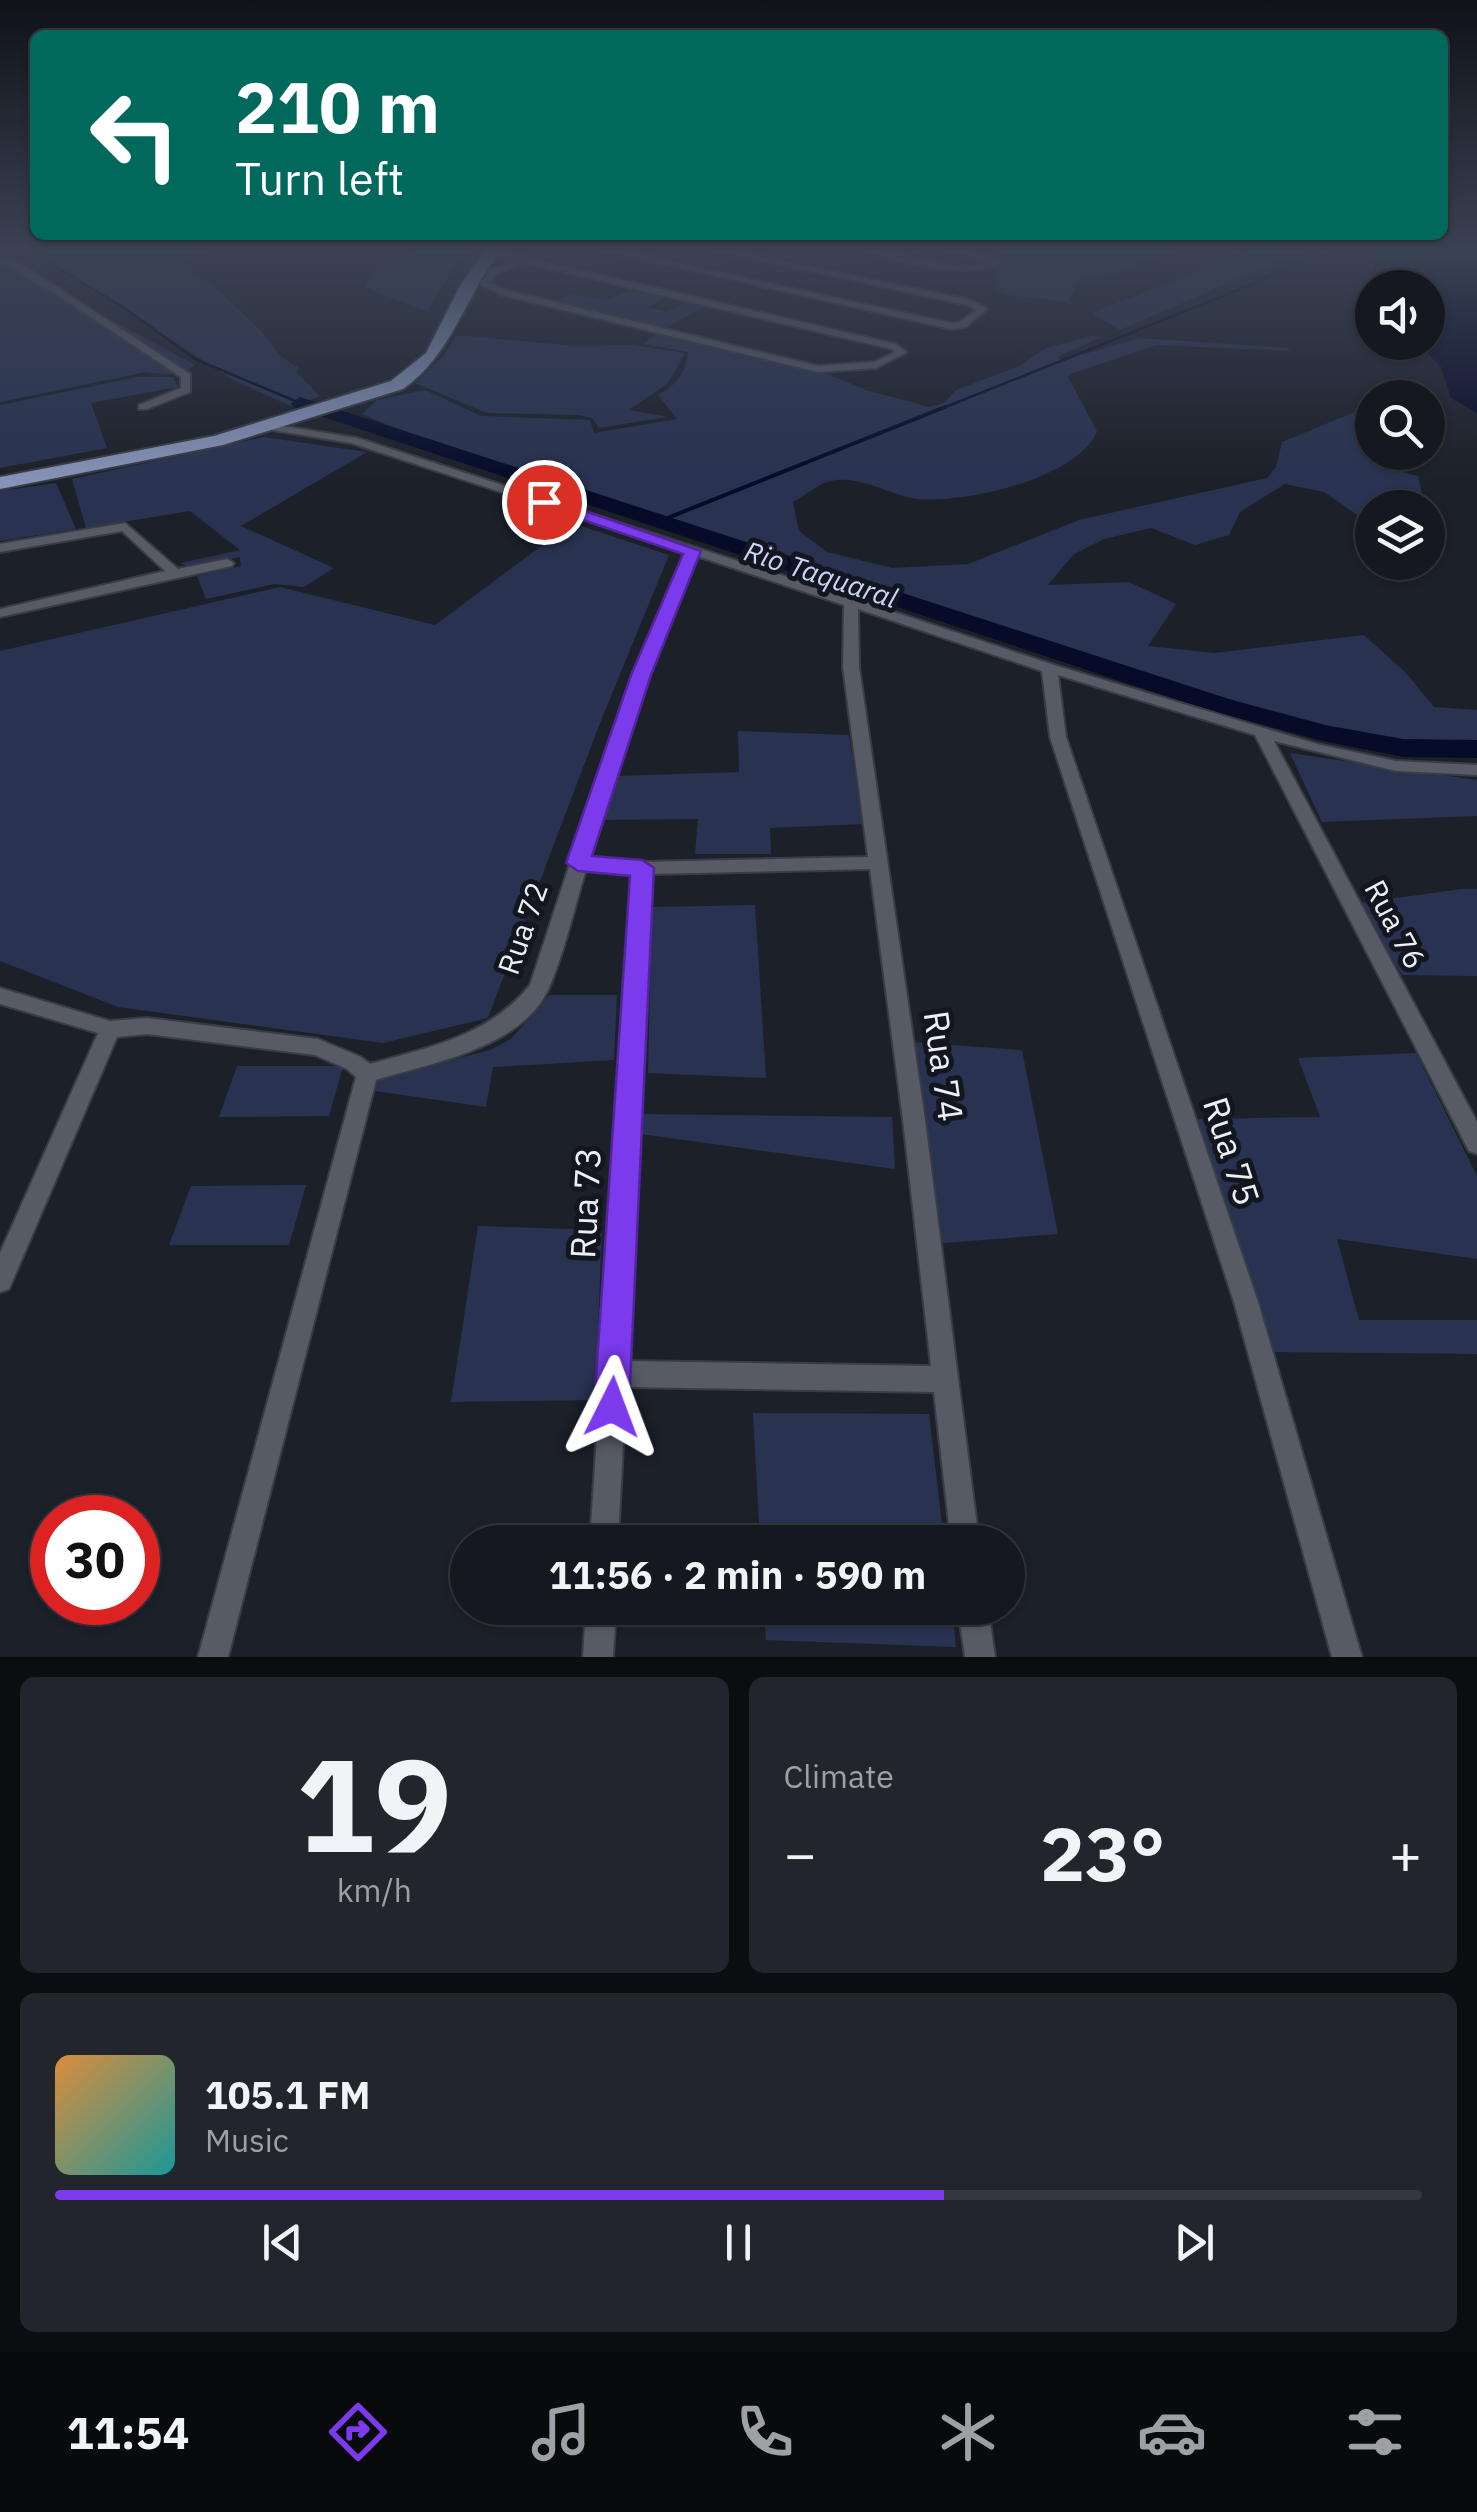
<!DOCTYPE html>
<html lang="en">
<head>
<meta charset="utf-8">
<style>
  body { margin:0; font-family:"IBM Plex Sans",sans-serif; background:#22252c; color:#f1f3f6; height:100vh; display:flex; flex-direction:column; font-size:38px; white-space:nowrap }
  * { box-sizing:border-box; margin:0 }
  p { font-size:32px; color:#9da0a4 }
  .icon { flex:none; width:55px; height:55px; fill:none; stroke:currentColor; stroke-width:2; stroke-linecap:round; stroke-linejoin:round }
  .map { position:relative; height:1657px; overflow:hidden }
  .drawer { display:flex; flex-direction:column; gap:20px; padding:20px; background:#0c0d11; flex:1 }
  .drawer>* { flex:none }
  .banner { position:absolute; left:30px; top:30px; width:1418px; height:210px; border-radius:15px; box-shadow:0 2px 8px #0004,0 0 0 2px #34373d; background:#00695c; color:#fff; overflow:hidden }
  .fabs { position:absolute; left:1355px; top:270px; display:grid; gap:20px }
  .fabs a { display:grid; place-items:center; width:90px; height:90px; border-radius:50%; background:#15181f; box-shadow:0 2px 8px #0004,0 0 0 2px #34373d; font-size:50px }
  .speed { position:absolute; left:30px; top:1495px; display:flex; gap:20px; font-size:50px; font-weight:700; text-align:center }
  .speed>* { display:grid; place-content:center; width:130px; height:130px; border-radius:50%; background:#15181f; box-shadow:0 2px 8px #0004,0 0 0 2px #34373d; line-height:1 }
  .speed .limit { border:15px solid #d22; background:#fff; color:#111 }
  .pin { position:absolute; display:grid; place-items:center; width:85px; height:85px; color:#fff; margin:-42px; border:5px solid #fff; border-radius:50%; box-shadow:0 2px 10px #0007 }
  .me { position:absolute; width:110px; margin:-55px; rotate:3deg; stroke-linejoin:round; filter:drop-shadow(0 0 8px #0008) }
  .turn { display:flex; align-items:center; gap:35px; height:210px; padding:0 40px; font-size:45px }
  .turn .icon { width:130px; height:130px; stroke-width:2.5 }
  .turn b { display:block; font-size:70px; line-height:85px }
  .big { font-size:75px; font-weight:800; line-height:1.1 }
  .drawer .tile { flex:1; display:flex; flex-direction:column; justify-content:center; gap:15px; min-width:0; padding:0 35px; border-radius:15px; background:#22252c }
  .drawer .dial { align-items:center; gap:0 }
  .dial b { font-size:130px; line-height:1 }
  .song { display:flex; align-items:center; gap:30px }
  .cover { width:120px; height:120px; border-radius:15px; background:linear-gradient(135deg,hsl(30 70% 55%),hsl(180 70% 35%)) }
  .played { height:10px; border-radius:5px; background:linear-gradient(90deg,#7c3aed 65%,#34373d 65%) }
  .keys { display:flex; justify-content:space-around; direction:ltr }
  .heat { display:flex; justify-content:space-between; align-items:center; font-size:55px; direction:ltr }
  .drawer .tiles { flex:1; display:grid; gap:20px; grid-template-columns:1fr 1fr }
  .tile:last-child { grid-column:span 2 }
  .trip { position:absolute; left:450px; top:1525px; width:575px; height:100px; border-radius:50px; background:#15181f; box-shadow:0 2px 8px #0004,0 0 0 2px #34373d; font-weight:800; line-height:100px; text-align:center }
  .tabs { display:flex; height:160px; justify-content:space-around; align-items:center; background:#080a0c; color:#9da0a4 }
  .tabs .icon { width:70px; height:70px }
  .tabs .active { color:#7c3aed }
  .tabs b { font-size:45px; color:#f1f3f6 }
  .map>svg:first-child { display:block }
</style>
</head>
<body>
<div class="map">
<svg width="1477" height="1657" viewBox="0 0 1477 1657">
  <rect width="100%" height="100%" fill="#1c2029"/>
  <!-- green -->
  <g fill="#293351">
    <path d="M33,249H218L180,259L182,265L218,290L261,331L280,356L299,368L296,372L320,396L293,407L233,380Z"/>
    <path d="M420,249H471L458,259L427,312L365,287L371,276Z"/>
    <path d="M1007,249H1180L1184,250L1145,260L1122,272L1080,276L1068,302L1007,295L996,289V271Z"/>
    <path d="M1254,249H1306L1120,330L1092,313Z"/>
    <path d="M0,267L14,268L195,365C183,376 161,375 146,372L0,402Z"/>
    <path d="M630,290L665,298L647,307L667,312L687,302L705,306L665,328L557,301L571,293L607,301Z"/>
    <path d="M656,334L827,374L866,390L929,407L944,403L956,390L1021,365L1046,348L1092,336L1102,337L1059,356L1060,361L1140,338L1287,348L1291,351L1156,345L1071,374L1068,377L1097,431C1079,478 965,504 917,499C888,495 858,473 827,482C816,486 804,496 793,502L799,531L827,552L892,568L968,564L1079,520L1267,478L1276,467L1282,442L1372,405V452L1384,453L1383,467L1418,476L1425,507L1372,508V525L1324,492L1285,484L1240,512L1229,535L1195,545L1151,528L1104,539L1074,554L1048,585L1129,582L1176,604L1148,646L1215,653L1364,635L1406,673L1434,707L1477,710V745L1401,743L1320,731L712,540L439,446L362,414L377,400L425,390L481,416L590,420L594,433L677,419L658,395C677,384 685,375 688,352L643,344Z"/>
    <path d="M457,335L574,346L633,345L685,353L668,383L629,410L667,417L599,428L592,418L579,415L487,413L415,383L444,355Z"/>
    <path d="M138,377H173L178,387L91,403L107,448L0,468V405Z"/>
    <path d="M263,437L367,452L241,526L334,568L304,587L274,584L206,599L197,576L241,566L240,557L190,568L181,563L240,550L190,511L86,528L72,479Z"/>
    <path d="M56,483L76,529L0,541V491Z"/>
    <path d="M572,523L669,555L600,723L488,1018L383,1043L118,1007L0,961V651L280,587L435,625Z"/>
    <path d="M738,731L849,735L863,824L770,828L771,854H695L698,819L597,820L616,776L739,772Z"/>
    <path d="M1290,753L1477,780V816L1322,822Z"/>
    <path d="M1462,889H1477V976L1402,975L1359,903Z"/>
    <path d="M755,905L766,1078L648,1073L652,907Z"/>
    <path d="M549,995H617L614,1060L493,1067L486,1107L375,1091L378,1079L490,1050L511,1039Z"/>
    <path d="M912,1042L1022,1050L1058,1234L943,1243Z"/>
    <path d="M1416,1053L1477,1176V1259L1337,1239L1359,1320H1477V1354L1271,1352L1195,1119L1320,1117L1298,1058Z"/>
    <path d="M237,1066H343L329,1116L219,1117Z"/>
    <path d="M641,1114L892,1117L895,1169L640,1134Z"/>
    <path d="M306,1185L289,1245H169L191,1186Z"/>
    <path d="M478,1226L602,1230L595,1400L451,1402Z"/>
    <path d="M753,1413L929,1414L944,1542H760Z"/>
    <path d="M764,1608H952L956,1647L766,1640Z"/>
  </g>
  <!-- water -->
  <path fill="#060c28" d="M1377,249H1477V413L1451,398L1441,367L1417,343L1428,342V288L1386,287L1374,272Z"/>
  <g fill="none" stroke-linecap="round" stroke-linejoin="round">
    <!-- stream-far1 -->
    <g stroke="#060c28" stroke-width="2.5">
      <path d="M27,249L126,309L195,359L300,403"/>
      <path d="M0,255L42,258"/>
      <path d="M938,410L1253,284L1324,249"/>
    </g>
    <!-- stream -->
    <path stroke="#060c28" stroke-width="4" d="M660,521L945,407"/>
    <!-- river -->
    <path fill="#060c28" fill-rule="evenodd" d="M300,397L1229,699L1325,725L1403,739L1477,740V758L1403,757L1323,741L1211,711L293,407L291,403Z"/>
    <!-- street casing -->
    <g stroke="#393c43" stroke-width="4">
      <g id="street">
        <path d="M490,249L895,344L907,352L876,368L818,372L502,295L480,284L490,270L511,260L487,254ZM520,262L892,349L895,352L874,362L818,366L505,290L490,283L496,274Z"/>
        <path d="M598,249H612L951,323L960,322L976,310L967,305L710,249H724L970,300L987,309L966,327L951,329Z"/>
        <path d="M859,249C901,247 947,276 990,262L939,249H953L1002,261C975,281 889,262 859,249Z"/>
        <path d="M0,258L21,264L190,374V392L147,409H139V405L181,388V377L50,290C31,284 20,268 0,264Z"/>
        <path d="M270,424L357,438L846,596H856L858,600L1054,665L1317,744L1396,761L1477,765V775L1396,771L1274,741L1477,1122V1154L1469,1151L1255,735L1058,675L1066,737L1258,1302L1362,1657H1332L1234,1302L1050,737L1042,671L858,609L859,667L925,1120L979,1542H951L934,1392L626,1387L618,1542H590L633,874L586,870C574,908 565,951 549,988C522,1048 432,1063 376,1080L228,1657H198L356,1077L347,1069L315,1055L147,1034L117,1037L9,1289L0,1292V1253L98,1033L0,1004V988L110,1021L147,1018L318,1039L361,1057L370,1064C430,1047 489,1036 530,985L621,708L685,552L351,443L266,429V425ZM697,556L844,605L843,667L868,857L642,862L590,858L637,708ZM870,869L903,1120L931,1366L627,1361L651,874Z"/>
        <path d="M125,523L178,569L227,559L234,563L232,566L0,617V609L165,571L122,531L0,552V544Z"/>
        <path d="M586,1608H616L613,1657H583Z"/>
        <path d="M958,1608H988L995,1657H965Z"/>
      </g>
    </g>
    <!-- primary casing -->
    <g stroke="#393c43" stroke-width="4">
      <path id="primary" d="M488,249H502C465,295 453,354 403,389L223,445L0,489V477L214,436L391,381L426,353L461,284Z"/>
    </g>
    <!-- street -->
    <use href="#street" fill="#575b65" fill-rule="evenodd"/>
    <!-- primary -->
    <use href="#primary" fill="#8593b8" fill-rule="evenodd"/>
  </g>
  <!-- sky -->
  <linearGradient id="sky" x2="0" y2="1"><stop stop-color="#0f1217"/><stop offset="0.52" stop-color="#3a4254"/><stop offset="1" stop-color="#3a4254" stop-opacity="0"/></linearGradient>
  <rect width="1477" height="481" fill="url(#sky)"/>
  <!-- route -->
  <path fill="#7c3aed" stroke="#51269a" stroke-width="2.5" d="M544,497L701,551L651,675L592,856L642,860L654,868L629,1407L624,1419L612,1424L599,1419L594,1407L630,876L578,871L566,863L631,675L683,554L539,505V498Z"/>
  <g text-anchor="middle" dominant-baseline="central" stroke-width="10" stroke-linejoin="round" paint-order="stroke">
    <!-- far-water labels -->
    <g font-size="28" font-style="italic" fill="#c8d5fa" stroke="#13161f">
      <text transform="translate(821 574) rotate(18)">Rio Taquaral</text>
    </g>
    <!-- street labels -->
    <g font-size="30" fill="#eceff5" stroke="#13161f">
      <text transform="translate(1396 924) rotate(62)">Rua 76</text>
      <text transform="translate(522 928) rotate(-71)">Rua 72</text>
    </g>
    <!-- near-street labels -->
    <g font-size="35" fill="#eceff5" stroke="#13161f">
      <text transform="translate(944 1066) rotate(82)">Rua 74</text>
      <text transform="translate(1232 1151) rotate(72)">Rua 75</text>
      <text transform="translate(585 1203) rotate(-87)">Rua 73</text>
    </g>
  </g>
</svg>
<div class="fabs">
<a><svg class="icon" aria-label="sound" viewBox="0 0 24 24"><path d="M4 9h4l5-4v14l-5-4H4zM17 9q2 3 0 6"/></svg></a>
<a><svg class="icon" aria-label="search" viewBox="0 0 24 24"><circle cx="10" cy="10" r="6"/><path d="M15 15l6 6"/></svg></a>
<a><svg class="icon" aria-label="layers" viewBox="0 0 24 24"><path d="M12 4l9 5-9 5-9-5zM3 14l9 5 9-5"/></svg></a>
</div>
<div class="speed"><div class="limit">30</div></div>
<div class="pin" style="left:544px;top:502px;background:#d93025"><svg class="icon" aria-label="arrive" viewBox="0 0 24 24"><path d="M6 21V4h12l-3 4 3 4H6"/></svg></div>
<svg class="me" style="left:612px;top:1407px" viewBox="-20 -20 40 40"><path d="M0-17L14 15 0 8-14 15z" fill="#7c3aed" stroke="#fff" stroke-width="4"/></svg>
<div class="trip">11:56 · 2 min · 590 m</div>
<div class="banner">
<div class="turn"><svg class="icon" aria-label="left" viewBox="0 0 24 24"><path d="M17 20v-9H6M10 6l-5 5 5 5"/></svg><div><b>210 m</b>Turn left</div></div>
</div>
</div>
<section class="drawer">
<div class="tiles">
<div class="tile dial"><b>19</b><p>km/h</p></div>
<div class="tile"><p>Climate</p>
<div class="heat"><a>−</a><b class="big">23°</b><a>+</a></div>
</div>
<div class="tile">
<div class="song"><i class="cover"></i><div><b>105.1 FM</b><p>Music</p></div></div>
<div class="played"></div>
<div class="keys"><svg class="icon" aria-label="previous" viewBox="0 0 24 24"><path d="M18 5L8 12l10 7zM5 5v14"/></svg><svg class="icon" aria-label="pause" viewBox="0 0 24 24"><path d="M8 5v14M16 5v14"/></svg><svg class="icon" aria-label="next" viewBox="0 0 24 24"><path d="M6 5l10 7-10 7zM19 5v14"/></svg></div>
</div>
</div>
</section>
<nav class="tabs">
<b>11:54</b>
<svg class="icon active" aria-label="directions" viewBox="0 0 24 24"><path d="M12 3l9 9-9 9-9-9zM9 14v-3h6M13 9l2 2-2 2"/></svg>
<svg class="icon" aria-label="music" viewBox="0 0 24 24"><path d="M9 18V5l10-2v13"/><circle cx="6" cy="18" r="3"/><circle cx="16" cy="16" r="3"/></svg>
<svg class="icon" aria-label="phone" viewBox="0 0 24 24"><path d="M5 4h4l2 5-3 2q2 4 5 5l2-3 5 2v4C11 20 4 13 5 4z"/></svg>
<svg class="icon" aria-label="climate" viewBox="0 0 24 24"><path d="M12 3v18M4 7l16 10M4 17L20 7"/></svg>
<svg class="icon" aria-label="car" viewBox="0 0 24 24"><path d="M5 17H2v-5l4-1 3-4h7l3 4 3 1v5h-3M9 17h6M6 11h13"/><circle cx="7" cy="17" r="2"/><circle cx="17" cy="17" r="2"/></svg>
<svg class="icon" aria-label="filters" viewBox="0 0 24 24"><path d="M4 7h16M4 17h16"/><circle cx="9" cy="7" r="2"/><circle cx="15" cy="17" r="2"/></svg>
</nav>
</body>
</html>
